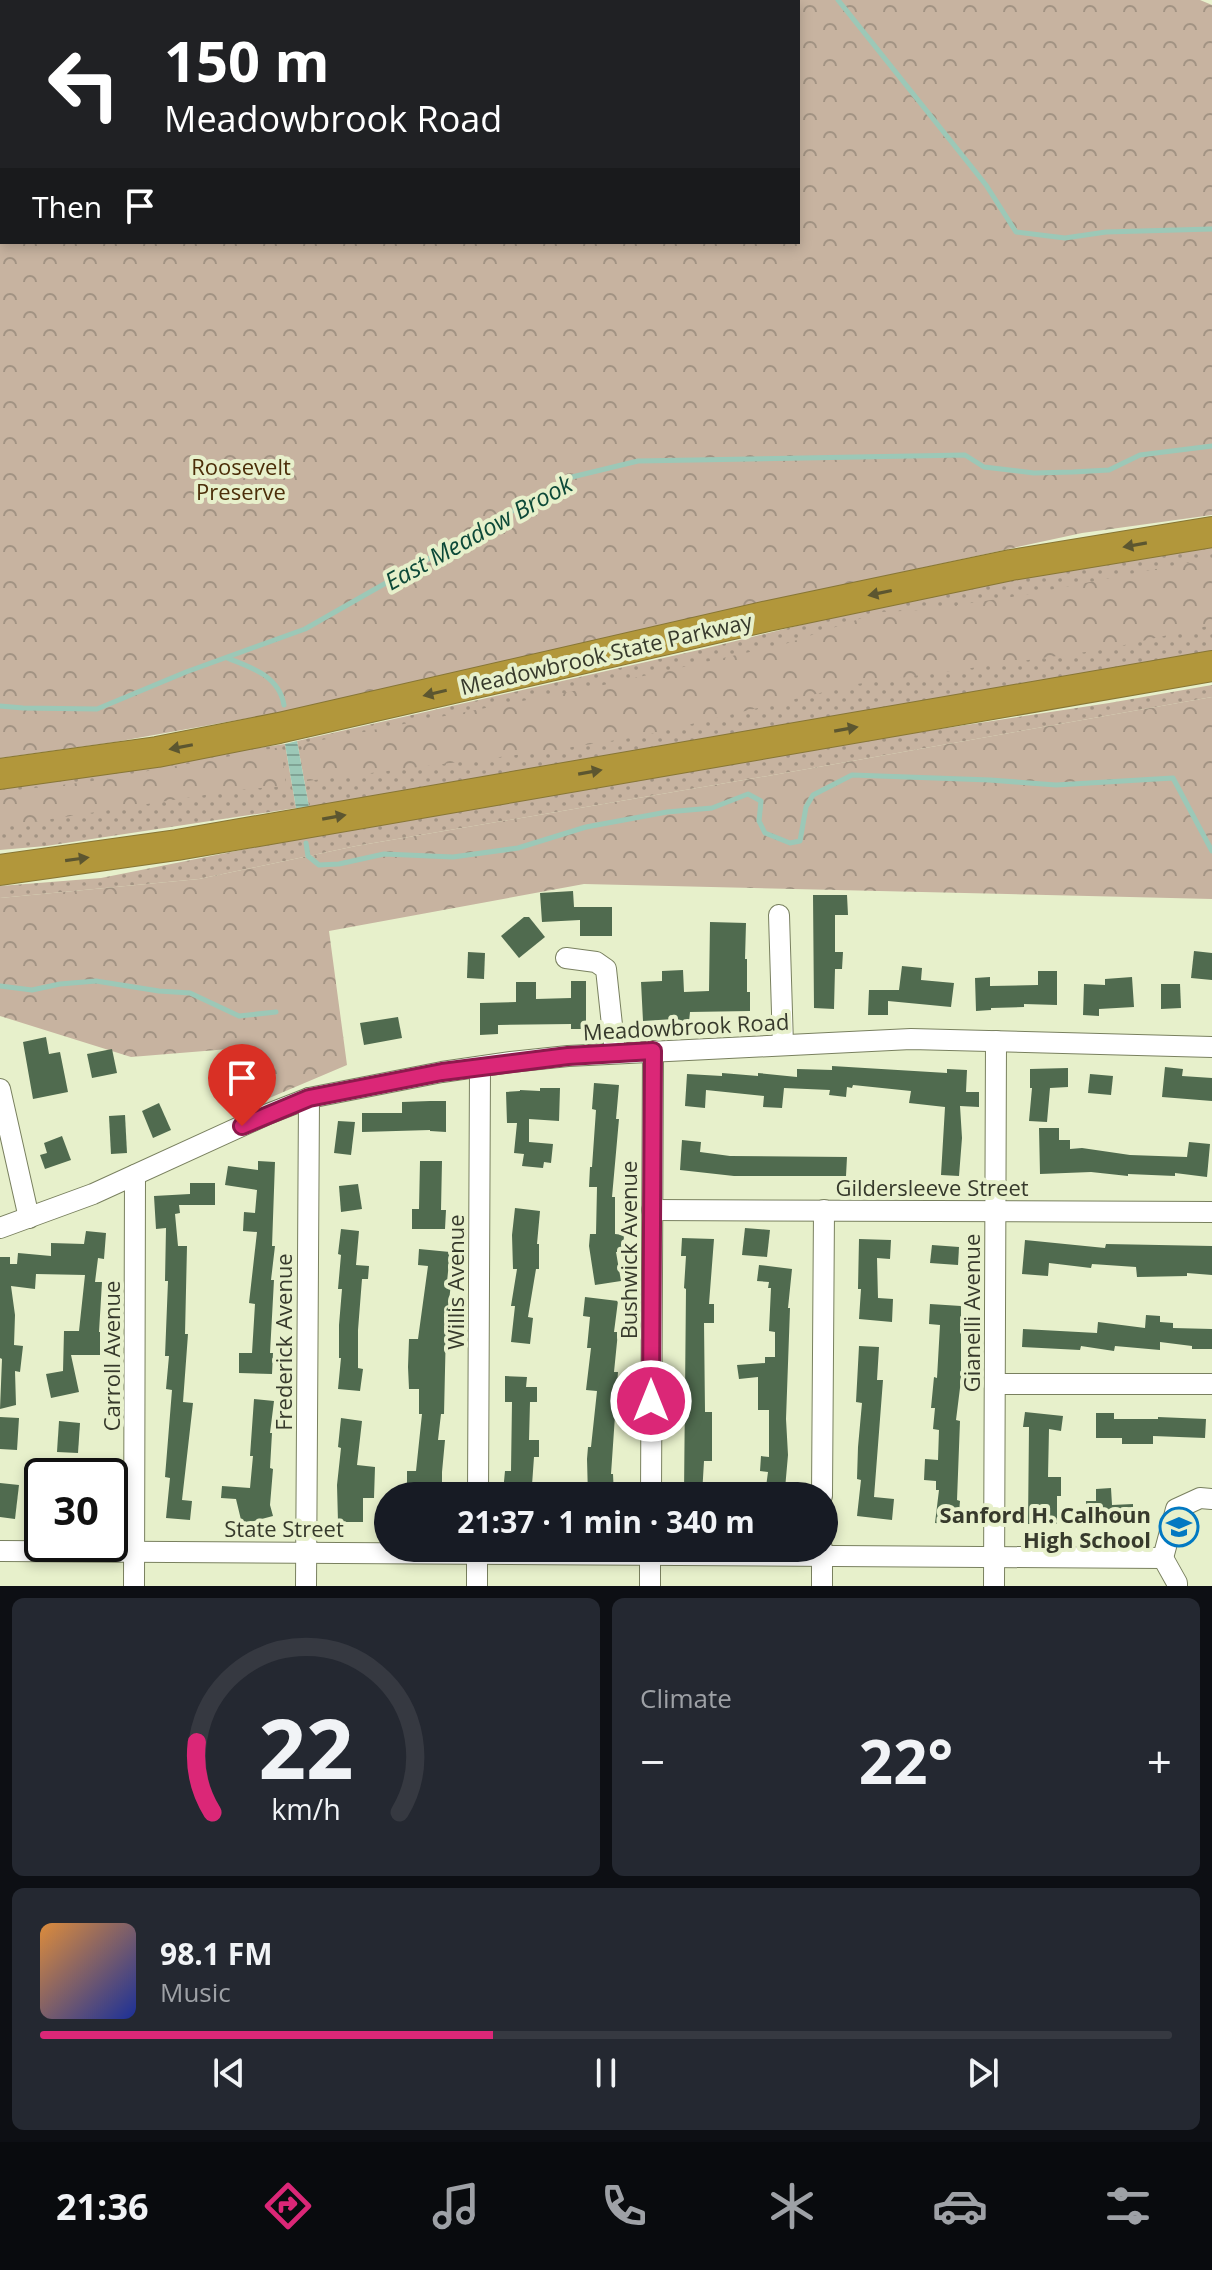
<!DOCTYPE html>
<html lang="en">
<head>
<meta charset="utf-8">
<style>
  body { margin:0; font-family:"Open Sans",sans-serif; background:#242831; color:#f1f3f6; height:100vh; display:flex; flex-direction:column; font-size:30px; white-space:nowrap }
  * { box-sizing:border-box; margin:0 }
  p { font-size:26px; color:#9ea1a6 }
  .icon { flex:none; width:44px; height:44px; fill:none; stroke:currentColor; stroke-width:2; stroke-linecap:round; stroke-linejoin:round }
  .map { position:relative; height:1586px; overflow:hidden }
  .drawer { display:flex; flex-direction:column; gap:12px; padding:12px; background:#0d0f14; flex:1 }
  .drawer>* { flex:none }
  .hud { position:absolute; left:0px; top:0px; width:800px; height:244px; box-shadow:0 4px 12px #0003; background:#202124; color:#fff; overflow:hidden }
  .speed { position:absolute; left:24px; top:1458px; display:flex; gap:16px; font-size:40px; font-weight:700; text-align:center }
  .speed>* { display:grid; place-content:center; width:104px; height:104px; border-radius:50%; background:#171b24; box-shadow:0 4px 12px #0003; line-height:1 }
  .speed .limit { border:4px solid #111; border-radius:12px; background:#fff; color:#111 }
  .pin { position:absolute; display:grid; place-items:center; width:68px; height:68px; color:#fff; margin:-82px -34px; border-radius:50% 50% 50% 0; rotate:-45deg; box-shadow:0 0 8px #0007 }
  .pin .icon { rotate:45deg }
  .me { position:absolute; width:88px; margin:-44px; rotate:0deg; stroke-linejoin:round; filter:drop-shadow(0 0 6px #0008) }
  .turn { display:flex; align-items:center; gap:28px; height:168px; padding:0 32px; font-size:36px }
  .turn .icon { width:104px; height:104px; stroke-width:2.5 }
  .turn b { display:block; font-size:56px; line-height:68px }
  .then { display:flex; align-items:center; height:76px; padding:0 32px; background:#0003; gap:16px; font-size:30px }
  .big { font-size:60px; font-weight:700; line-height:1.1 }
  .drawer .widget { flex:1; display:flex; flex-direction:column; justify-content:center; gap:12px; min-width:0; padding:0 28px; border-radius:12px; background:#242831 }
  .drawer .dial { align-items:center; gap:0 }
  .dial svg { height:208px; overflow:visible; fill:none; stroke:#363941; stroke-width:7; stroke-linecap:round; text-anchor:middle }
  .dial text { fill:#f1f3f6; stroke:none }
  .song { display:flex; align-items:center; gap:24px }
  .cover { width:96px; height:96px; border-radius:12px; background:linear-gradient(135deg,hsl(30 70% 55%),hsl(230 70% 35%)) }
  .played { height:8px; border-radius:4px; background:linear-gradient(90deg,#db2777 40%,#363941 40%) }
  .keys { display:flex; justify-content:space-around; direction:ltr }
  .heat { display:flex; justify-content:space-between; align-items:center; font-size:44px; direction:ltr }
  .drawer .tiles { flex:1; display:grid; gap:12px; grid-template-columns:1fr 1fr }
  .widget:last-child { grid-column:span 2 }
  .trip { position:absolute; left:374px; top:1482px; width:464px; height:80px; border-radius:40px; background:#171b24; box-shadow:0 4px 12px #0003; font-weight:700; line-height:80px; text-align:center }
  .tabs { display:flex; height:128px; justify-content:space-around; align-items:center; background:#090b0e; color:#9ea1a6 }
  .tabs .icon { width:56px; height:56px }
  .tabs .current { color:#db2777 }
  .tabs b { font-size:36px; color:#f1f3f6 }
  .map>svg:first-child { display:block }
</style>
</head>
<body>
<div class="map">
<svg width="1212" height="1586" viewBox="0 0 1212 1586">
  <defs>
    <pattern id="grass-dots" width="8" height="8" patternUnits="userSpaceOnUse" patternTransform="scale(2)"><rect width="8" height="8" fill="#c7b3a0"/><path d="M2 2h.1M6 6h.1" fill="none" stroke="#a29383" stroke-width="1.8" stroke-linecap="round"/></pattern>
    <pattern id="forest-crowns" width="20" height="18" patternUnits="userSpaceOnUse" patternTransform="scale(2)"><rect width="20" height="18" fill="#c7b3a0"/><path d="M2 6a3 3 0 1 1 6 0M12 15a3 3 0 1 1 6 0" fill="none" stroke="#a29383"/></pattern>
    <pattern id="water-rules" width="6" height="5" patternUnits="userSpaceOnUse" patternTransform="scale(2)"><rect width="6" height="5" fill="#9cc8b7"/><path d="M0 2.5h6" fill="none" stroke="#80a395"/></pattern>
  </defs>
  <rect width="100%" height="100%" fill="#e7f0cb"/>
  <!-- grass -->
  <g fill="url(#grass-dots)">
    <path d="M1212,546V653L309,807L297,741L703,649L894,602L1096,565Z"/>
    <path d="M1212,685V697L779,774L356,846L199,879L0,898V886L101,878L375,823L856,742L1109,703Z"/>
    <path d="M285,744L296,808L46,846L0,850V786Z"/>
  </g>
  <!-- forest -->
  <g fill="url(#forest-crowns)">
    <path d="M114,0H1200L1212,5V515L1082,533L705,615L316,706L115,742L0,758V40L2,39V242H798V2H106Z"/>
    <path d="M1212,558V625L1107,649L857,684L642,736L547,751L307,781L301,744L599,686L785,644L880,612L924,610L1024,595Z"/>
    <path d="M1212,697V899L584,884L329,931L347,1065L253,1105L241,1048L131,1057L0,1016V898L199,879L356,846L779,774Z"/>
    <path d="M281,747L286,786L237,790L0,827V792L87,782Z"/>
  </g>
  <!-- water -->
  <path fill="url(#water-rules)" d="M297,741L309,807L296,808L285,744Z"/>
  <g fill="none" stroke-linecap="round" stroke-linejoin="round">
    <!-- stream -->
    <g stroke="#9cc8b7" stroke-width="5">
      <path d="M581,0L582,2"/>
      <path d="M838,0L986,185L1016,232L1065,238L1106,232L1212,229"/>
      <path d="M519,2L521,0"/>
      <path d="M745,2V0"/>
      <path d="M0,106L2,105"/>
      <path d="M227,658C251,667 279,676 284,705"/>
      <path d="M0,706L23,708L97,709L186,672L305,629L572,477L638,461L965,455L984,467L1034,473L1073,472L1109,470L1140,455L1212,446"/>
      <path d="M306,843L308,856L319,865L339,864L384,854L453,857L518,848L586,827L667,812L712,808L748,794L761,801L759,821L765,833L790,843L800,841L806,807L813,795L852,775L990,780L1056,785L1173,778L1212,851"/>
      <path d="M0,986L32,990L60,984L96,981L159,991L190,993L239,1016L276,1012"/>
    </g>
  </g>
  <!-- building -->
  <g fill="#506b4f">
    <path d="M573,891L574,907H612V936H580V920L542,922L540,893Z"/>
    <path d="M813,895H847L848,915H835V952H843L842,969H835L834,1009L814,1008Z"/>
    <path d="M524,917H529L545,937L519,958L501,936Z"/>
    <path d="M710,922L746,923L745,959H747V992H750V1011L690,1012L689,1022H674V1019L643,1021L641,982L662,981V971L683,970L684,992L709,991Z"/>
    <path d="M1194,951L1212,953V980L1191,978Z"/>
    <path d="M468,952L485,953L484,979L467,978Z"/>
    <path d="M902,966L922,968L921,980L954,983L951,1007L888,1001V1015H868L869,990H899Z"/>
    <path d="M1038,971H1057V1005L1024,1004V1007L991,1008V1010L976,1011L975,978L990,977V986L1038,985Z"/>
    <path d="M1132,977L1134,1007L1099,1009V1016L1083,1015L1084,984L1105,985V979Z"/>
    <path d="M571,981H586V1029H571V1024L498,1025V1034L480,1035V1003L516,1002V982H536V999L571,998Z"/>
    <path d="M1161,984H1180L1181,1008L1161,1009Z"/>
    <path d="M398,1017L402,1038L364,1045L360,1023Z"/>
    <path d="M46,1037L49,1054L60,1052L68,1092L33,1099L23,1042Z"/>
    <path d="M112,1049L117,1073L92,1078L87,1054Z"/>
    <path d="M832,1066L947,1073V1069L967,1070L966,1092H979V1107L960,1106L962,1138L959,1176L941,1175L945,1107L909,1103L911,1091L853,1085L852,1088L847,1087L846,1097L829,1095L830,1090L784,1088L782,1108L763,1107L764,1096L706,1090L705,1108L685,1106L687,1074L722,1076V1073L758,1076V1073L797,1077V1069L832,1070Z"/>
    <path d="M1165,1067L1183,1069L1182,1076L1212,1078V1101L1162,1097Z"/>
    <path d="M1068,1068V1087L1050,1088L1047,1122L1029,1121L1032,1088H1030V1069Z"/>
    <path d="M232,1072L240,1097L222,1103L214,1078Z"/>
    <path d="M1090,1074L1113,1076L1111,1095L1088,1093Z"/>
    <path d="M594,1083L619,1085L616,1119H619L612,1197H615V1234L624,1235L623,1252H616L621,1281L595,1285L589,1246L590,1234H596L597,1187H589L590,1167H592L596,1110L592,1109Z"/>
    <path d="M540,1088H560L559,1121L529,1119V1142L553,1144L551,1163L544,1162L543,1168L522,1166L524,1154L514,1153L517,1123H507L506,1092L520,1091V1090L540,1091Z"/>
    <path d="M430,1101H446V1132L430,1131V1130L362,1132V1113H402V1102Z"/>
    <path d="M159,1103L171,1130L153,1138L142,1111Z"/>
    <path d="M125,1115L127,1153L111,1154L109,1116Z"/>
    <path d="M338,1121L355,1122L351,1155L334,1153Z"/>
    <path d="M1039,1128H1059V1140H1070V1149L1082,1148L1130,1155L1187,1157L1189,1142L1210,1144L1207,1177L1175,1173V1176L1128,1174V1176L1091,1172L1040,1174Z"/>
    <path d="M62,1136L71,1160L45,1169L40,1155L47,1153L44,1143Z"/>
    <path d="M682,1140L701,1142L700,1152L730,1156L847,1157L846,1176H734L680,1170Z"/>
    <path d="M258,1161L275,1162L272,1246H275L271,1280H274L270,1353H273L272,1374L239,1373V1353H252L255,1304L249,1303L257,1232L243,1231L244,1212L255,1213L257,1190L225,1185L228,1166L258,1170Z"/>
    <path d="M420,1161H442L441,1210H446L445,1229H412V1209H419Z"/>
    <path d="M190,1183H215V1205H179L180,1213L175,1214L178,1246H187L185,1334H188L183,1402L193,1403L182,1500L192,1501L190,1520L166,1518L170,1478L165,1477L172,1390L166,1389L169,1356H165L168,1281H165L166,1228L156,1229L154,1196L190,1194Z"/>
    <path d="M358,1184L362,1209L341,1212L339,1186Z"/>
    <path d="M515,1208L540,1211L537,1244H539V1269H536L528,1317L533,1318L530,1344L511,1342L515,1306H511L517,1269H513L512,1235Z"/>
    <path d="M745,1228L770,1230L767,1257L742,1255Z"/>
    <path d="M341,1229L359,1231L356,1265L369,1266L368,1279H362L358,1330V1368L363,1369L360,1391L338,1389L341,1358H339V1325L342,1289H338L341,1255L338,1254Z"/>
    <path d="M86,1231L106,1233L104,1259L98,1258L95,1282H102L99,1332H100V1355H71L79,1392L51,1398L46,1374L63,1371L64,1331H79L85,1275L36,1274L35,1289L11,1286L15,1315L14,1345L23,1346L20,1372L15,1371L16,1405L0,1409L2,1359L0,1358V1257H10V1264H17L18,1253L51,1256V1243L84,1244Z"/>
    <path d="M682,1238L714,1239L709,1304H714V1323H704L705,1412H712V1461H704L702,1495L684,1494L686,1289L684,1288L686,1256H681Z"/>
    <path d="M859,1239L891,1240L890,1259L877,1258L878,1298L893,1299L892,1322L859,1319L861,1289H858Z"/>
    <path d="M1025,1240L1105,1248L1106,1244L1212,1246V1275L1187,1273V1276L1137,1277L1136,1267L1092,1264L1091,1268L1049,1263L1048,1276L1022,1274Z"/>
    <path d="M932,1245L959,1247L958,1265L930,1263Z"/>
    <path d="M419,1249L450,1252L447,1282L451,1283L448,1311L451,1312L449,1328L446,1327L444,1414H441L438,1440H445L442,1472V1496L407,1493V1471H416L422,1414H419V1389H409L408,1367L409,1339H418L428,1266L418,1265Z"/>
    <path d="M759,1265L792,1269L788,1308H790L786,1419L788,1455L785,1489L766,1487L768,1472L760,1471L761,1456L769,1457V1410H758V1377L739,1379L737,1365L765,1363V1357H775V1332L769,1331L771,1288H768L769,1282L757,1281Z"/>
    <path d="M585,1297L618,1301L614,1332H618L614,1372H618L611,1474H613L614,1496H588L587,1459L588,1447H591L597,1391L586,1390L591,1348H587L590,1317L583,1316Z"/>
    <path d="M930,1304L961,1306V1380L956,1420L960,1421L957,1500L960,1501L958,1525L935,1523L939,1490H936V1481L924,1480L925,1459L938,1460L939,1430L933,1429L935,1408H931L934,1377L937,1378L940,1325L929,1324Z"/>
    <path d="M1146,1315L1160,1316V1322L1173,1323V1328L1212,1329V1349H1192V1346L1160,1342V1350L1115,1346L1114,1351L1081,1346L1080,1350L1022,1347L1023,1329L1097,1333L1098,1322L1145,1328Z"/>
    <path d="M859,1346L879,1347L877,1380H883L874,1497L894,1499L892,1520L857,1516L861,1480L857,1479L858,1447L862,1403L856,1402Z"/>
    <path d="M505,1376L527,1377L526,1387H537V1402H530L529,1440H539V1457H534L532,1485L524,1484V1493L503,1492L505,1471H511L512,1402H505Z"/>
    <path d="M254,1399L274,1401L270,1433H272L270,1468L273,1469L270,1505L273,1516L242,1524L236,1499L221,1498L222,1486L250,1488L253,1456H250Z"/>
    <path d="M1025,1412L1063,1416L1061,1431L1049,1429L1048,1477H1061V1496H1057V1524H1028L1029,1427H1023Z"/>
    <path d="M1096,1413H1114V1419H1158V1417L1206,1419L1205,1438L1153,1436V1444H1122V1438H1096Z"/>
    <path d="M0,1417L19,1418L17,1450L0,1449Z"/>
    <path d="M341,1418L362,1421L357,1465L375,1467L374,1498H363V1522H338L337,1485L341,1448L338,1447Z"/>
    <path d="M59,1421L80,1423L78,1453L57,1452Z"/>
    <path d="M0,1483L19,1485L15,1519L0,1517Z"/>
    <path d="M1111,1488L1112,1505L1133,1504V1522L1086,1524V1501H1096V1489Z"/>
  </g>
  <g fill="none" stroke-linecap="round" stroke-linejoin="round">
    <!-- minor casing -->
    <g stroke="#79805f" stroke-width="22">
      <g id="minor">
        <path d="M76,0L77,2"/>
        <path d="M779,915L783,1045"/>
        <path d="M566,958L596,962L606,969L615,1053"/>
        <path d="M0,1089L29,1218"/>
        <path d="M652,1210L1212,1212"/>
        <path d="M0,1228L93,1194L268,1114L309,1098L442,1072L511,1062L568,1056L911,1039L1212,1047"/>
        <path d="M995,1384H1212"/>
        <path d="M478,1496L480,1068"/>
        <path d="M651,1496L653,1051"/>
        <path d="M822,1496L824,1210"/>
        <path d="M0,1551L1163,1558L1176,1509L1200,1498L1212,1499"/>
        <path d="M1163,1558L1177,1583V1586"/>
        <path d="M134,1586L135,1175"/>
        <path d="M306,1586L309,1098"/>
        <path d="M477,1586V1548"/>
        <path d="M650,1586V1548"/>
        <path d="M822,1586V1548"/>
        <path d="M994,1586L996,1041"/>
      </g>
    </g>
    <!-- highway casing -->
    <g stroke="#877636" stroke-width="32">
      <g id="highway">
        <path d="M0,774L157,752L279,728L768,616L1011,565L1212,532"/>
        <path d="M0,870L177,845L1212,666"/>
      </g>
    </g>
    <!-- minor -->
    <use href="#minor" stroke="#fff" stroke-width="20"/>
    <!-- highway -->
    <use href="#highway" stroke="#b2973b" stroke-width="30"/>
  </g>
  <!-- one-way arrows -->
  <defs><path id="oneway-solid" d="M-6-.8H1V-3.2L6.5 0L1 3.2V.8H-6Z" transform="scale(2)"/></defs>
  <g fill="#5c5630">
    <use href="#oneway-solid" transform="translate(1135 545) rotate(170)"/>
    <use href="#oneway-solid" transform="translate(880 593) rotate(168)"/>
    <use href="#oneway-solid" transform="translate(435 693) rotate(167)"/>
    <use href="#oneway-solid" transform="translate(846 729) rotate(-10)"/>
    <use href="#oneway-solid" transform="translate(181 747) rotate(169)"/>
    <use href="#oneway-solid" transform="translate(590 772) rotate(-10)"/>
    <use href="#oneway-solid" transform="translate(334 817) rotate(-10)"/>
    <use href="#oneway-solid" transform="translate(77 859) rotate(-8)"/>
  </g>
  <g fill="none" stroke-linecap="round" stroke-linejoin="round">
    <!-- route casing -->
    <g stroke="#8e194d" stroke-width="20">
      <path id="route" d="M242,1126L309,1098L442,1072L568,1056L653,1051L651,1401"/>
    </g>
    <!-- route -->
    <use href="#route" stroke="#db2777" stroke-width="14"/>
  </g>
  <!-- icons -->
  <defs>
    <g id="school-ring" transform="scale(2)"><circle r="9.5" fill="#e7f0cb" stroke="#0279c2" stroke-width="1.5"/><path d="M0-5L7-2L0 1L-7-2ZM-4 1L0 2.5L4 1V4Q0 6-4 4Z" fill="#0279c2"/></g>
  </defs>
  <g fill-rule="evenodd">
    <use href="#school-ring" x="1179" y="1527"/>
  </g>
  <g text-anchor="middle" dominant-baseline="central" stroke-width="8" stroke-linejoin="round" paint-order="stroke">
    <!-- park labels -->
    <g font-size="22" fill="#4c2e09" stroke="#e7f0cb">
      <text x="241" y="466">Roosevelt<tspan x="241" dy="25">Preserve</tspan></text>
    </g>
    <!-- street labels -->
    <g font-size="22" fill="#373a2c" stroke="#e7f0cb">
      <text transform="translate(606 653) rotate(-13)">Meadowbrook State Parkway</text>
      <text transform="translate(686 1026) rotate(-3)">Meadowbrook Road</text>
      <text x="932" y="1187">Gildersleeve Street</text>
      <text transform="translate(628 1250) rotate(-90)">Bushwick Avenue</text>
      <text transform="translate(455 1282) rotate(-90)">Willis Avenue</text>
      <text transform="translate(971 1313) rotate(-90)">Gianelli Avenue</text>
      <text transform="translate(283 1342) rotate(-90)">Frederick Avenue</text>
      <text transform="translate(111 1356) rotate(-90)">Carroll Avenue</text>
      <text x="284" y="1528">State Street</text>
    </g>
    <!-- poi labels -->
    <g font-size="22" font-weight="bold" fill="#373a2c" stroke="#e7f0cb" text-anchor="end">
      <text x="1151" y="1514">Sanford H. Calhoun<tspan x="1151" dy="25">High School</tspan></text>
    </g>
    <!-- water labels -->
    <g font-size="24" font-style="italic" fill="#0c4938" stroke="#e7f0cb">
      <text transform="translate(478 532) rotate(-29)">East Meadow Brook</text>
    </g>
  </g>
</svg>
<div class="speed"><div class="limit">30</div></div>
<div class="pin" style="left:242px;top:1126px;background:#d93025"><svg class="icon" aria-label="arrive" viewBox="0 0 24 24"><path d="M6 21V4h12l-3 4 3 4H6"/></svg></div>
<svg class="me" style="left:651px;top:1401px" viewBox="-20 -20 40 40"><circle r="17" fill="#db2777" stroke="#fff" stroke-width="3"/><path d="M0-11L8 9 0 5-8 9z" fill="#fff"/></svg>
<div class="trip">21:37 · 1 min · 340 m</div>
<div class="hud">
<div class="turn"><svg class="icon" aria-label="left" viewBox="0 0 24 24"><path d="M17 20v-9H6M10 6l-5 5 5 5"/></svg><div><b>150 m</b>Meadowbrook Road</div></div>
<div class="then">Then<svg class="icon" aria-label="arrive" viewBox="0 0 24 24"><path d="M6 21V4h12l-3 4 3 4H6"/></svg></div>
</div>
</div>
<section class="drawer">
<div class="tiles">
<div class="widget dial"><svg viewBox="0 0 100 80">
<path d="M14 69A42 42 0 1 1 86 69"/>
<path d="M14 69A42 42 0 0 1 8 42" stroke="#db2777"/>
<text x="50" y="56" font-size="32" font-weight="700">22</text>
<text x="50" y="72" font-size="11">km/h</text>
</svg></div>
<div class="widget"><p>Climate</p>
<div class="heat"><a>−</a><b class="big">22°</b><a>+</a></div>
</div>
<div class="widget">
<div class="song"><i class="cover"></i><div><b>98.1 FM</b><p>Music</p></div></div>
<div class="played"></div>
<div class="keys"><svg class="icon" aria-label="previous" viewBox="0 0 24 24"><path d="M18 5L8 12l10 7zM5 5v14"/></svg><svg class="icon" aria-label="pause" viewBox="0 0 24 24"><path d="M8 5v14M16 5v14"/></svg><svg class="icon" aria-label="next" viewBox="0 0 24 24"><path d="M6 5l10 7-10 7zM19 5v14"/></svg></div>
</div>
</div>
</section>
<nav class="tabs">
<b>21:36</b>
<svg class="icon current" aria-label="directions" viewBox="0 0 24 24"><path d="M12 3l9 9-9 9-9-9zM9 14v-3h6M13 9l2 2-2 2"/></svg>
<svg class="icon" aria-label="music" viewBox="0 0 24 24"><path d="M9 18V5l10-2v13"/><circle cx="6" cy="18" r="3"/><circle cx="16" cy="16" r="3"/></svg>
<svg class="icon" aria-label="phone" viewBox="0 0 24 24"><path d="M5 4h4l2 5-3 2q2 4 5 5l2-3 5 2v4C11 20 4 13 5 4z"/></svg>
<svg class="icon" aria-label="climate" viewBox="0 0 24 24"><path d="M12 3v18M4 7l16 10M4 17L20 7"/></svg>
<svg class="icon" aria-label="car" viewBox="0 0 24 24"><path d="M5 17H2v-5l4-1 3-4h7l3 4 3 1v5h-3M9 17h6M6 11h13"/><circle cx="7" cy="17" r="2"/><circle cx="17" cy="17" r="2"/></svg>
<svg class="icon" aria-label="filters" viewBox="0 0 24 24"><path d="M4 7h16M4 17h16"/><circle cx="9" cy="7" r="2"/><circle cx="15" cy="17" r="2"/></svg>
</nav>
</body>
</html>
